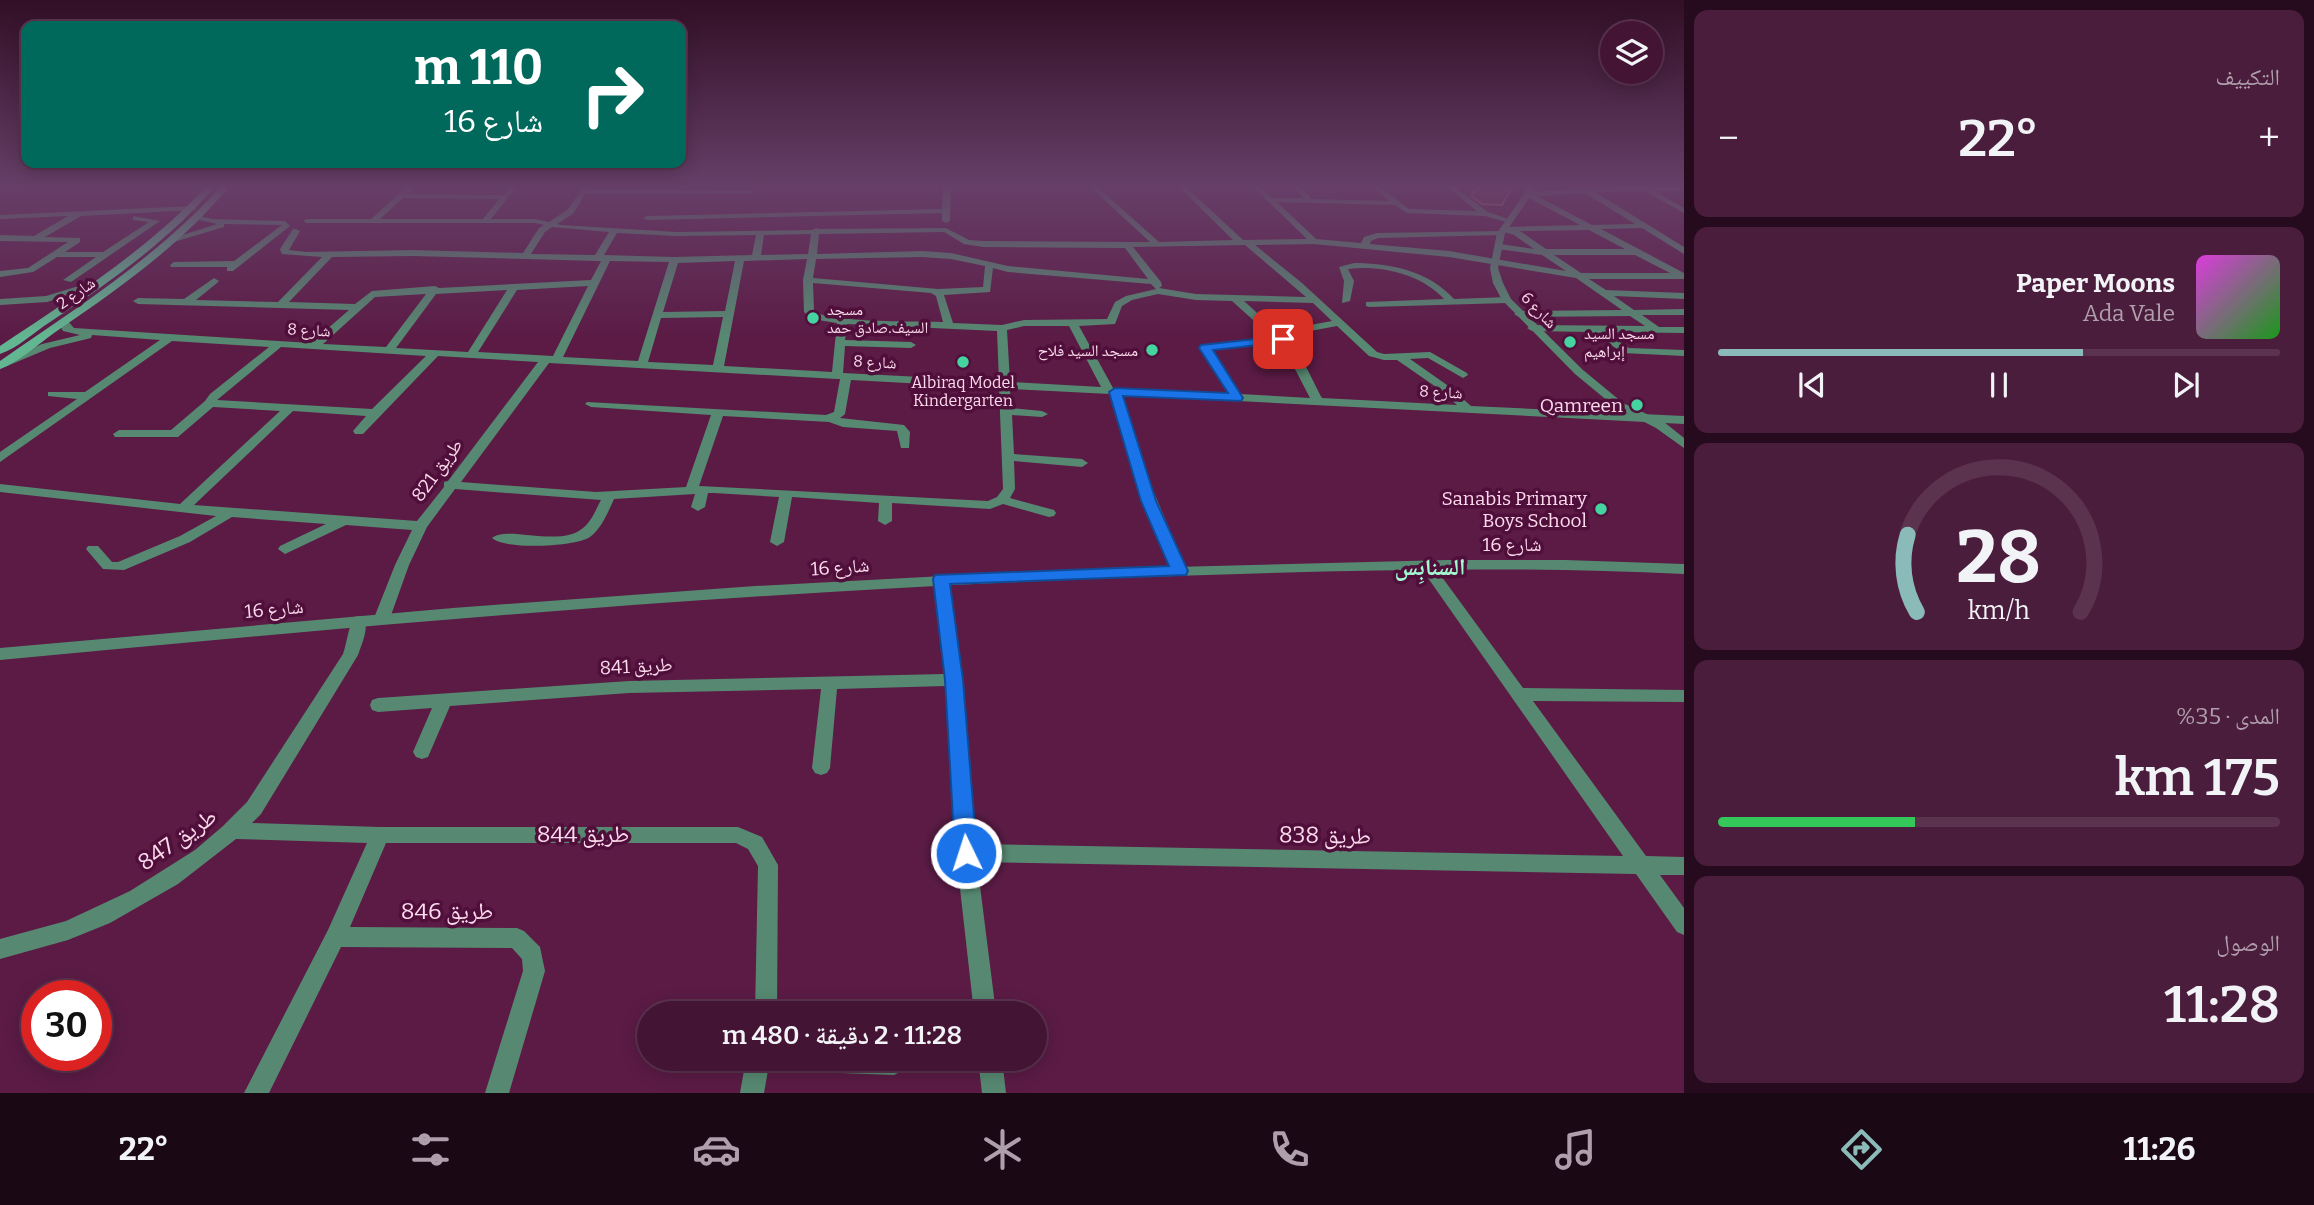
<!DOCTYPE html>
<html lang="ar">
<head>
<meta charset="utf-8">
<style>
  body { margin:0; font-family:Bitter,"Noto Naskh Arabic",serif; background:#4b1d3c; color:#f1f3f6; direction:rtl; height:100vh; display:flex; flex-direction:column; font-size:26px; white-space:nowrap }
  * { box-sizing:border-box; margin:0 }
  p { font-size:23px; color:#af9eac }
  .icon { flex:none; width:38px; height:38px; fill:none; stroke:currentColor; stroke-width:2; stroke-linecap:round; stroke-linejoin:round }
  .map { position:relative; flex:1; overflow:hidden; direction:ltr }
  .details { display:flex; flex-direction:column; gap:10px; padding:10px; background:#250b1d; width:630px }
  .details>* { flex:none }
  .banner { position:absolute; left:21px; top:21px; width:665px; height:147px; border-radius:14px; box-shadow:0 4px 18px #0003,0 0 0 2px #5c334f; direction:rtl; background:#00695c; color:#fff; overflow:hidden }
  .tools { position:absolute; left:1600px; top:21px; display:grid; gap:14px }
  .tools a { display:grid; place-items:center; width:63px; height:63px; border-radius:50%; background:#441434; box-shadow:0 4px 18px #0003,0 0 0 2px #5c334f; font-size:35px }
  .speed { position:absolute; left:21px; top:980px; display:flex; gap:14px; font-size:35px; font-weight:700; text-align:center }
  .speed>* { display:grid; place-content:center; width:91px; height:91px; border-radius:50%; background:#441434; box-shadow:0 4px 18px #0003,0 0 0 2px #5c334f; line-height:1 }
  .speed .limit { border:10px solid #d22; background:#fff; color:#111 }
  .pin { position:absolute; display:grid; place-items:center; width:60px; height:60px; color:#fff; margin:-30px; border-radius:14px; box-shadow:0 4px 10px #0006 }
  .me { position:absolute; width:77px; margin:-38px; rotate:356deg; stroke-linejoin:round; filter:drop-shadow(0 0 5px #0008) }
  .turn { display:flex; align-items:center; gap:24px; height:147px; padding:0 28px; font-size:32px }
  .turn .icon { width:91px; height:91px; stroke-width:2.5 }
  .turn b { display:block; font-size:49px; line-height:60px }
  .big { font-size:52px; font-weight:600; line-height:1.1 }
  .details .card { flex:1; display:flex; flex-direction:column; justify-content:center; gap:10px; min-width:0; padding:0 24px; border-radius:14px; background:#4b1d3c }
  .details .dial { align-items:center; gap:0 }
  .dial svg { height:182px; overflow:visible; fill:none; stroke:#5c334f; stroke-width:7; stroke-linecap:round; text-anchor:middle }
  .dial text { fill:#f1f3f6; stroke:none }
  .song { display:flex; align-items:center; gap:21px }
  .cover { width:84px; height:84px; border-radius:10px; background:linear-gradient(135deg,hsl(300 70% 55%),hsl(120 70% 35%)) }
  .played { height:7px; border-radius:4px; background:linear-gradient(90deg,#8bbbb9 65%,#5c334f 65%) }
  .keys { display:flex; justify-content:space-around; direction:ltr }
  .heat { display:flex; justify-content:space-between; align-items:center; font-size:38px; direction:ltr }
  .charge { height:10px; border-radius:5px; background:linear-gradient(90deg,#34c759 35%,#5c334f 0) }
  .trip { position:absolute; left:637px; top:1001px; width:410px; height:70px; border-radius:35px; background:#441434; box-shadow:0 4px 18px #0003,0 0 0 2px #5c334f; font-weight:600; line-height:70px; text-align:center; direction:rtl }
  .dock { display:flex; height:112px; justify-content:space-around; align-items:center; background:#1b0815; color:#af9eac }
  .dock .icon { width:49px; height:49px }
  .dock .current { color:#8bbbb9 }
  .dock b { font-size:32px; color:#f1f3f6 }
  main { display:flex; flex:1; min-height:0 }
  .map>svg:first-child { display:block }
</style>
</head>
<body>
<main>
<section class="details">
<div class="card"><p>التكييف</p>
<div class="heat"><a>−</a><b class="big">22°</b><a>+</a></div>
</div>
<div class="card">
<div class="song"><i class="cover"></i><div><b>Paper Moons</b><p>Ada Vale</p></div></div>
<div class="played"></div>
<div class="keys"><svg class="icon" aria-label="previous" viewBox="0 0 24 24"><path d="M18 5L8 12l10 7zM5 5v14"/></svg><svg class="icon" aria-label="pause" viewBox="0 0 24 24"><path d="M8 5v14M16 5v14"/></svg><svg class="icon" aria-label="next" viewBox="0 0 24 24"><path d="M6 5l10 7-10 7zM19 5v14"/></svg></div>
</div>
<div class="card dial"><svg viewBox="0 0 100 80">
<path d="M14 69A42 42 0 1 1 86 69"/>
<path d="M14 69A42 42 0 0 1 10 35" stroke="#8bbbb9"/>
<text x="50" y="56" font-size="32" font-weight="700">28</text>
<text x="50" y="72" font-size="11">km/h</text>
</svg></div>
<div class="card"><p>المدى · 35%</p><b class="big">175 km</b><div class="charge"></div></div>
<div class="card"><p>الوصول</p><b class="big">11:28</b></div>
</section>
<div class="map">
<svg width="1684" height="1093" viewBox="0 0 1684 1093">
  <rect width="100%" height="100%" fill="#5b1b45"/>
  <!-- building -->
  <path fill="#762b42" stroke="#c16f84" stroke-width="2" d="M1494,186L1511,189L1502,205L1482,204L1471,196L1476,188Z"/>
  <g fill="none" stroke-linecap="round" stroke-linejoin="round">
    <!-- minor -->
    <g fill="#578972" fill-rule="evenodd">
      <path d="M410,184H418L408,194L503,195L512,184H519L491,219H535L549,222L567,210L586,184H592L590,189L751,190L755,192L751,194L586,193L573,214L557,224L561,225L677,232L812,230L816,228L820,229L946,228L969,240L983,241L1127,242H1150L1087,184H1094L1159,242L1233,240L1176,184H1183L1243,240L1307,239L1250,184H1257L1272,198H1303L1290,184H1298L1312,199L1389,201L1369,184H1377L1409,209L1477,211L1443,184H1451L1488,212L1514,221L1510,223L1485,216L1407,213L1395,205L1277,202L1316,239L1361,243L1364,237L1377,233L1501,231V227H1504L1580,225L1525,196V192H1528L1622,186L1684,187V191H1654L1684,208V213L1645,191L1595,192L1684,247V254L1642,228L1601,229L1684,273V279H1589L1606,290L1684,293V299L1614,296L1634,310L1684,309V315H1642L1659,327H1684V333L1606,332L1629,348L1684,350V356L1623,353L1592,332L1532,331L1527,328L1532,325L1645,326L1630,316L1519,317L1514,314L1519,311L1622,310L1576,278L1449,257L1314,244L1255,245L1302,283L1377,352L1384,354L1430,352L1467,373L1468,375L1463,378L1428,358L1410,359L1447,385L1471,406L1684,416V424L1122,395L1150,483L1187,571L1180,576L1173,571L1154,527L1130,461L1110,394L1010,389L1011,408L1042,411L1048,414L1042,417L1012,415L1014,454L1082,459L1088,463L1082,467L1014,461L1015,489L1010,498L1054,510L1056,513L1054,516L1049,517L1003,504L990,509L892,503V521L885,525L878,521L879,503L792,497L784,542L777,546L770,542L779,497L714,493H708L705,507L698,511L691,507L695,494L614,499C608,512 602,528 590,537C575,547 505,550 492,538C507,525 560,548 583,528C592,521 596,509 601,500L455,489L427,527L409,565L390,618L387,622H377L374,618L395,565L412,530L346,525L285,554L278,549L280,546L326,524L232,517L190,542L124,570L103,569L86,549L88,546H98L112,562H118L180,536L216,516L0,492V484L180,504L280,411L213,407L178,437H115L113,434L119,430H171L205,401L210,394L269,347L172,341L0,462V452L77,399L48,396V392H85L160,340L92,335L91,338L50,348L0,369V362L42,344L80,335L63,331L58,322L59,320H67L74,328L311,343L349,310L138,304L133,301L138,298L184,299L214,278L219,281L217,283L196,300L278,302L322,257L282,254L280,249L293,229H296L300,231L289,250L306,252L413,250L523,253L539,228L544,225L535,223H307L303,221L307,219H371ZM1585,193L1635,224L1592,225L1537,196ZM403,198L499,199L483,219H380ZM552,227L609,232L595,255L531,254L545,232ZM1589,230L1625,249H1546L1520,231ZM944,232L964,244L983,247L1125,248L1148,279L1008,266L951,253L922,251L817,254L819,234ZM1504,232L1514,235L1534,249L1500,244L1496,247L1497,249L1542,255L1566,271L1449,251L1370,244L1371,241L1378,238L1501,235ZM617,233L677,236L756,235L752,255L674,257L604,255ZM811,234L808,254L761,255L764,235ZM1245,245L1306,297L1196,294L1159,288L1162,286L1161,282L1133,247ZM1554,255H1635L1670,273H1581ZM413,256L598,261H601L591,280L439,288L435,286L372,291L355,304L289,302L332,257ZM922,257L951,259L985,266L983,287L938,289L813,278L816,259ZM807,259L803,280L804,312L812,319L837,323L832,372L724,366L744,261ZM610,261L669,262L638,361L563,357ZM735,261L725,311L663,312L678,263ZM993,268L1008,272L1151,284L1156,289L1126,296L1115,302L1107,319L1024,320L1002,325L953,323L944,295L990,292ZM813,283L931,293L936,296L943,322C919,321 829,323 814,311ZM588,286L553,356L478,352L517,290ZM507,290L468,352L396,348L436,294ZM426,294L386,347L323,344L375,297ZM1158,294L1196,300L1232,301L1272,337L1201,345L1200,347L1229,394L1113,388L1079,326L1115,324L1122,306L1132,300ZM1244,301L1313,303L1332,321L1277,331ZM723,317L713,365L648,362L661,318ZM847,324L997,331L999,381L843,373L845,346L911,348L916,345L911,342L845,340ZM1024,326H1069L1101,387L1010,382L1007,330ZM1337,326L1369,356L1384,360H1397L1439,389L1457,405L1322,398C1313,382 1297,343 1283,336ZM1278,343L1284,348L1310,398L1240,394L1212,349ZM281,347L426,356L372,409L217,400ZM438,356L538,362L448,481L444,482V487L417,521L194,505L293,411L366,416L353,431L355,434H363ZM549,363L837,379H840L834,412L826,415L587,402L585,404L591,407L711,415L686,487L596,492L461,482ZM851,380L999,388L1003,489L997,497L988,501L699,486L723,416L829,422L843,427L897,431L901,448H909L910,432L904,425L840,418L845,414Z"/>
      <path d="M943,184H951L950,221L946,223L942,221V213L647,220L643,218L647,216L942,209Z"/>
      <path d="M192,206L196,208L195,210L81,216L45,237L80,238V242L65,252H103L149,222L133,220V216L160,221L71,282L63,280L96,257H57L33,272L0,277V271L28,268L68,242L0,241V235L34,236L68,216L0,219V215Z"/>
      <path d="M195,215L213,219L285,221L290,226L233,271H227V267H171L170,265L174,262L234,261L282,225L224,224V227L167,244V240L217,224L195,219Z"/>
      <path d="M1354,263C1390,263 1429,271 1454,299L1507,297L1512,300L1507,303L1369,307L1366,306V302L1444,299C1421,274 1381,265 1348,269L1354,281L1350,301L1342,303L1344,281L1339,267Z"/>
      <path d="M102,279L107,282L105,284L47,302L0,305V299L46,296Z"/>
      <path d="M1426,560L1431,562L1523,688L1684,690V702L1533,701L1646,856L1684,857V875H1660L1684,908V935L1677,932L1636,874L977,862L996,1013H974L956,853L946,686L837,689L830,768L827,773L821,775L815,773L812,768L821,689L629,693L450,706L428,757L422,759L416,757L413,752L432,708L378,712L372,710L370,705L372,700L378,698L629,681L945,674L934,579L941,574L948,579L962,680L975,844L1623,856L1421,568L1419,565Z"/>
      <path d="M359,616L364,617C369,629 362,643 358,655L261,814L252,823L380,827H738L762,837L778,865L777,1013H755L758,866L748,849L736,843H386L350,927L517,928L524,931L540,947L545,971L509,1093H485L523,971L522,959L512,948L341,947L269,1093H244L328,930L367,843L236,839L178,884L110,923L68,940L0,959V939L66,921L130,891L195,850L223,826L247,802L343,654C347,642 348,628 354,617Z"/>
      <path d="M746,1059H770L764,1093H740Z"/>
      <path d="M774,1059H904L906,1063L902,1071L894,1075L786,1071L778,1067Z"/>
      <path d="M978,1059H1002L1006,1093H982Z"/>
    </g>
    <!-- tertiary -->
    <g fill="#578972" fill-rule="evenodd">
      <path d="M1526,184H1533L1532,194L1505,233L1498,268L1503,283L1511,299L1583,370L1623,403L1664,422L1684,438V448L1656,428L1615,407L1575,374L1502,300L1493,283L1490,268L1497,233L1524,194Z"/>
      <path d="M1447,560H1565L1684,564V574C1503,565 1322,571 1142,577C760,590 380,624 0,660V648L453,608L755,586L1058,570Z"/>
    </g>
    <!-- secondary -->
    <g fill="#63b692" fill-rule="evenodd">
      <path d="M209,184H217C170,240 110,282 50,322C34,332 18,348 0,354V346C74,297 148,249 209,184Z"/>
      <path d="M223,184H231C182,245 118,289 54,333C37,345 19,362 0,369V361C79,306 159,256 223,184Z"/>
    </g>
  </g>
  <!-- sky -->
  <linearGradient id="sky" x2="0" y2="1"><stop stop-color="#320f26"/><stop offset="0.55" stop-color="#663f68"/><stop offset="1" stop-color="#663f68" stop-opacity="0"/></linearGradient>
  <rect width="1684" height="337" fill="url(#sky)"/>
  <!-- route -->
  <path fill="#1a73e8" stroke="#114b97" stroke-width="2" d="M1283,336L1287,337V342L1213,350L1243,398L1241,401L1123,396L1156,501L1188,571L1186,575L950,584L963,680L977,853L974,860L966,863L958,860L955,853L945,680L933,579L935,575L1169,566L1141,501L1109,392L1115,388L1228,393L1199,348L1201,345Z"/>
  <!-- markers -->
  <g fill="#45d49f" stroke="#4f0f3a" stroke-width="2.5">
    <circle cx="813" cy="318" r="7"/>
    <circle cx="1570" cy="342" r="7"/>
    <circle cx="1152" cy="350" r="7"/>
    <circle cx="963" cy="362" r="7"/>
    <circle cx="1637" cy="405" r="7"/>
    <circle cx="1601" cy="509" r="7"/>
  </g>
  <g text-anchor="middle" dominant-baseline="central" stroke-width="7" stroke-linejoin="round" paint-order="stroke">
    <!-- far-street labels -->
    <g font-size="16" fill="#fbdaec" stroke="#4f0f3a">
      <text transform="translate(76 293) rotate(-35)">شارع 2</text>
      <text transform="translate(1539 310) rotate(46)">شارع 6</text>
      <text transform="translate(309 330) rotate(3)">شارع 8</text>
      <text transform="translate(875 362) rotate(3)">شارع 8</text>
      <text transform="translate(1441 392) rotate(3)">شارع 8</text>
    </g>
    <!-- far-poi labels -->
    <g font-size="16" fill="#fbdaec" stroke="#4f0f3a" text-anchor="start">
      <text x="827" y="309">مسجد<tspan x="827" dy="18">السيف.صادق حمد</tspan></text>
      <text x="1584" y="333">مسجد السيد<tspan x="1584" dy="18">إبراهيم</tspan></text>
      <text x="1138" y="350" text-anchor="end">مسجد السيد فلاح</text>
      <text x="963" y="382" text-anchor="middle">Albiraq Model<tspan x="963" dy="18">Kindergarten</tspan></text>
    </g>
    <!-- poi labels -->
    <g font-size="19" fill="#fbdaec" stroke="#4f0f3a" text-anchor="end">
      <text x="1623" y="405">Qamreen</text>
      <text x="1587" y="498">Sanabis Primary<tspan x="1587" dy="22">Boys School</tspan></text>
    </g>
    <!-- street labels -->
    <g font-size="19" fill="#fbdaec" stroke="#4f0f3a">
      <text transform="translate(437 470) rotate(-54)">طريق 821</text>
      <text x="1512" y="544">شارع 16</text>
      <text transform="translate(840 567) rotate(-4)">شارع 16</text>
      <text transform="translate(274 609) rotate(-5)">شارع 16</text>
      <text transform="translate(636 666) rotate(-3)">طريق 841</text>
    </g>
    <!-- quarter labels -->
    <g font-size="23" font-weight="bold" fill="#a2f8d1" stroke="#4f0f3a">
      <text x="1430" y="567">السنابِس</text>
    </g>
    <!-- near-street labels -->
    <g font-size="23" fill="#fbdaec" stroke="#4f0f3a">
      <text x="583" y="834">طريق 844</text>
      <text transform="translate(1325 835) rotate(1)">طريق 838</text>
      <text transform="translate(177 839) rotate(-35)">طريق 847</text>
      <text x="447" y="911">طريق 846</text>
    </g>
  </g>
</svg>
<div class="tools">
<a><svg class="icon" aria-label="layers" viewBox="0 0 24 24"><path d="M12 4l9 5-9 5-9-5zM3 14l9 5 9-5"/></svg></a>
</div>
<div class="speed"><div class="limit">30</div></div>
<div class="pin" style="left:1283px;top:339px;background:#d93025"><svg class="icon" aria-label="arrive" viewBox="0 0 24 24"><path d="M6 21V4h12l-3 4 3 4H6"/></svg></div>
<svg class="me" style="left:966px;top:853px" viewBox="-20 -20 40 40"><circle r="17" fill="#1a73e8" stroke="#fff" stroke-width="3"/><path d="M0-11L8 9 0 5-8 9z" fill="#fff"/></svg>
<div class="trip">11:28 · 2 دقيقة · 480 m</div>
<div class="banner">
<div class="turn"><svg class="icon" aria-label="right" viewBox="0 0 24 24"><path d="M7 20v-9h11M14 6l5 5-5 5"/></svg><div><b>110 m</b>شارع 16</div></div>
</div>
</div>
</main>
<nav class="dock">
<b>11:26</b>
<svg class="icon current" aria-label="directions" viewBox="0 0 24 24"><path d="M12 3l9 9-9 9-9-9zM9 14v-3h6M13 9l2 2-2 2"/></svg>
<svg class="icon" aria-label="music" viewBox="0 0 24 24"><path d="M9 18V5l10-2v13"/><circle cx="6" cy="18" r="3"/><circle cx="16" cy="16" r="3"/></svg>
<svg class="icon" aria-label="phone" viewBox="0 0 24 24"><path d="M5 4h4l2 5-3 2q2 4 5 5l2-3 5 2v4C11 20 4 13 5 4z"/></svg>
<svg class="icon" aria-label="climate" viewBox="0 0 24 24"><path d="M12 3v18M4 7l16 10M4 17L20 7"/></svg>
<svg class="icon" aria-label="car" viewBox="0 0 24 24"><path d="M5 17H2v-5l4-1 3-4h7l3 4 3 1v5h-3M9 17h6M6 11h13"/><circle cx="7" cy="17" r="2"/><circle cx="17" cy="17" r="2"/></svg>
<svg class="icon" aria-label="filters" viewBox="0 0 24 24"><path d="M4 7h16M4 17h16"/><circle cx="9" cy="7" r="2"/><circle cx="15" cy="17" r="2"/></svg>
<b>22°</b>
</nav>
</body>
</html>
